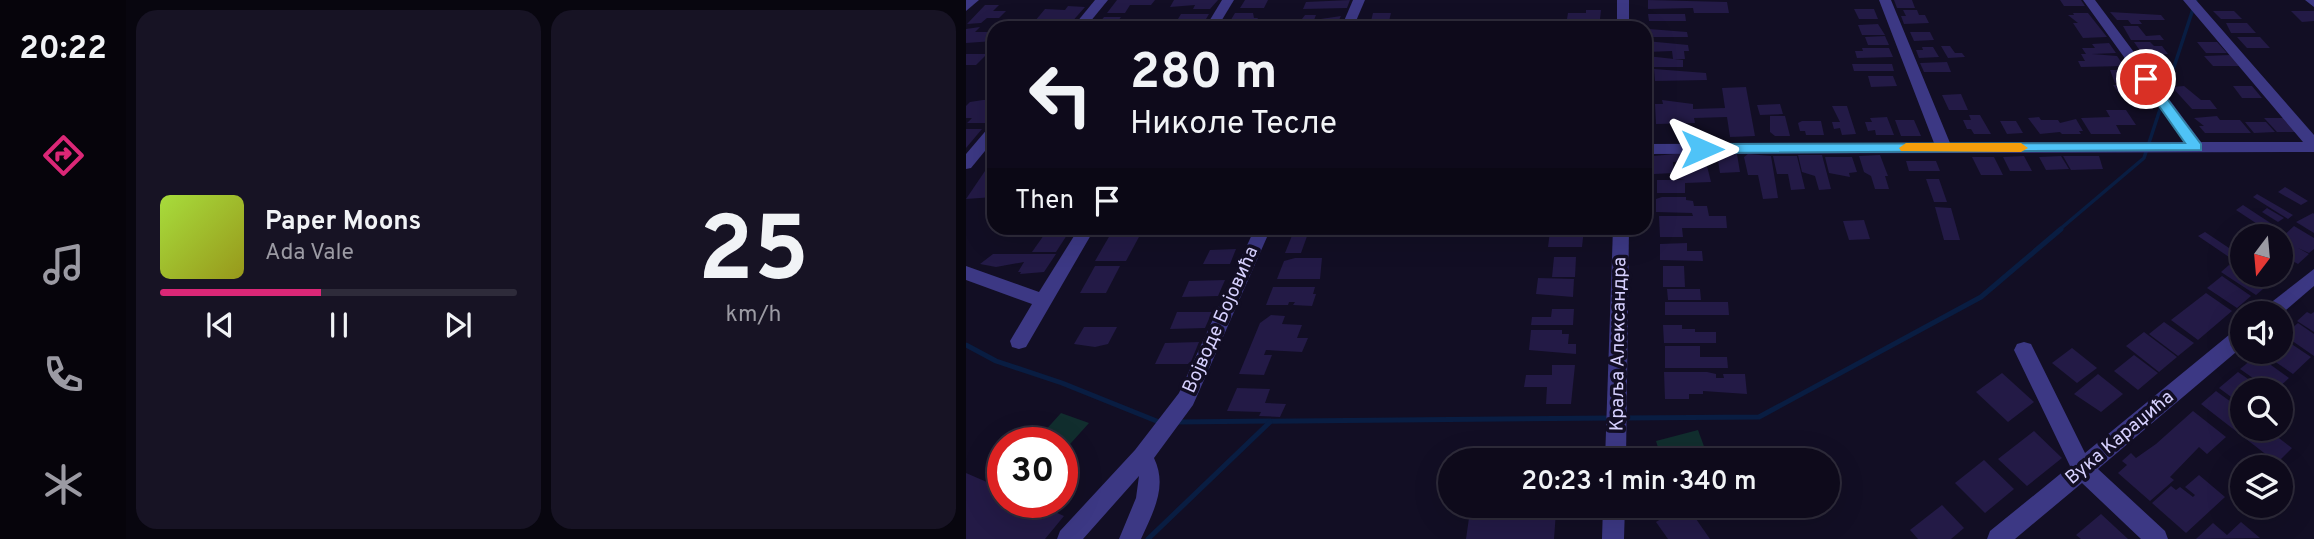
<!DOCTYPE html>
<html lang="en">
<head>
<meta charset="utf-8">
<style>
  body { margin:0; font-family:Overpass,sans-serif; background:#171324; color:#f1f3f6; height:100vh; display:flex; flex-direction:column; font-size:26px; white-space:nowrap }
  * { box-sizing:border-box; margin:0 }
  p { font-size:23px; color:#9b9aa3 }
  .icon { flex:none; width:38px; height:38px; fill:none; stroke:currentColor; stroke-width:2; stroke-linecap:round; stroke-linejoin:round }
  .map { position:relative; flex:1; overflow:hidden }
  .side { display:flex; flex-direction:column; gap:10px; padding:10px; background:#08060f; width:840px }
  .side>* { flex:none }
  .banner { position:absolute; left:21px; top:21px; width:665px; height:214px; border-radius:21px; box-shadow:0 7px 28px #0002,0 0 0 2px #2e2b3a; background:#0e0a1b; color:#f1f3f6; overflow:hidden }
  .needle { width:46px; rotate:196deg }
  .buttons { position:absolute; left:1264px; top:224px; display:grid; gap:14px }
  .buttons a { display:grid; place-items:center; width:63px; height:63px; border-radius:50%; background:#0e0a1b; box-shadow:0 7px 28px #0002,0 0 0 2px #2e2b3a; font-size:35px }
  .speed { position:absolute; left:21px; top:427px; display:flex; gap:14px; font-size:35px; font-weight:700; text-align:center }
  .speed>* { display:grid; place-content:center; width:91px; height:91px; border-radius:50%; background:#0e0a1b; box-shadow:0 7px 28px #0002,0 0 0 2px #2e2b3a; line-height:1 }
  .speed .limit { border:10px solid #d22; background:#fff; color:#111 }
  .pin { position:absolute; display:grid; place-items:center; width:60px; height:60px; color:#fff; margin:-30px; border:4px solid #fff; border-radius:50%; box-shadow:0 2px 7px #0007 }
  .me { position:absolute; width:77px; margin:-38px; rotate:90deg; stroke-linejoin:round; filter:drop-shadow(0 0 5px #0008) }
  .turn { display:flex; align-items:center; gap:24px; height:147px; padding:0 28px; font-size:32px }
  .turn .icon { width:91px; height:91px; stroke-width:2.5 }
  .turn b { display:block; font-size:49px; line-height:60px }
  .then { display:flex; align-items:center; height:66px; padding:0 28px; background:#0003; gap:14px; font-size:26px }
  .side .card { flex:1; display:flex; flex-direction:column; justify-content:center; gap:10px; min-width:0; padding:0 24px; border-radius:21px; background:#171324 }
  .side .dial { align-items:center; gap:0 }
  .dial b { font-size:91px; line-height:1 }
  .song { display:flex; align-items:center; gap:21px }
  .cover { width:84px; height:84px; border-radius:10px; background:linear-gradient(135deg,hsl(80 70% 55%),hsl(60 70% 35%)) }
  .played { height:7px; border-radius:4px; background:linear-gradient(90deg,#db2777 45%,#2e2b3a 45%) }
  .keys { display:flex; justify-content:space-around; direction:ltr }
  .side .tiles { flex:1; display:grid; gap:10px; grid-template-columns:repeat(2,1fr) }
  .trip { position:absolute; left:472px; top:448px; width:402px; height:70px; border-radius:35px; background:#0e0a1b; box-shadow:0 7px 28px #0002,0 0 0 2px #2e2b3a; font-weight:600; line-height:70px; text-align:center }
  main { display:flex; flex:1; min-height:0 }
  .tab-bar { display:flex; flex-direction:column; width:126px; justify-content:space-around; align-items:center; background:#06040b; color:#9b9aa3 }
  .tab-bar .icon { width:49px; height:49px }
  .tab-bar .selected { color:#db2777 }
  .tab-bar b { font-size:32px; color:#f1f3f6 }
  .map>svg:first-child { display:block }
</style>
</head>
<body>
<main>
<nav class="tab-bar">
<b>20:22</b>
<svg class="icon selected" aria-label="directions" viewBox="0 0 24 24"><path d="M12 3l9 9-9 9-9-9zM9 14v-3h6M13 9l2 2-2 2"/></svg>
<svg class="icon" aria-label="music" viewBox="0 0 24 24"><path d="M9 18V5l10-2v13"/><circle cx="6" cy="18" r="3"/><circle cx="16" cy="16" r="3"/></svg>
<svg class="icon" aria-label="phone" viewBox="0 0 24 24"><path d="M5 4h4l2 5-3 2q2 4 5 5l2-3 5 2v4C11 20 4 13 5 4z"/></svg>
<svg class="icon" aria-label="climate" viewBox="0 0 24 24"><path d="M12 3v18M4 7l16 10M4 17L20 7"/></svg>
</nav>
<section class="side">
<div class="tiles">
<div class="card">
<div class="song"><i class="cover"></i><div><b>Paper Moons</b><p>Ada Vale</p></div></div>
<div class="played"></div>
<div class="keys"><svg class="icon" aria-label="previous" viewBox="0 0 24 24"><path d="M18 5L8 12l10 7zM5 5v14"/></svg><svg class="icon" aria-label="pause" viewBox="0 0 24 24"><path d="M8 5v14M16 5v14"/></svg><svg class="icon" aria-label="next" viewBox="0 0 24 24"><path d="M6 5l10 7-10 7zM19 5v14"/></svg></div>
</div>
<div class="card dial"><b>25</b><p>km/h</p></div>
</div>
</section>
<div class="map">
<svg width="1348" height="539" viewBox="0 0 1348 539">
  <rect width="100%" height="100%" fill="#120e24"/>
  <!-- green -->
  <g fill="#112e2e">
    <path d="M95,413L123,423L96,453V443H68Z"/>
    <path d="M732,430L743,460H696L690,441Z"/>
  </g>
  <g fill="none" stroke-linecap="round" stroke-linejoin="round">
    <!-- stream-far1 -->
    <path stroke="#091d42" stroke-width="3.5" d="M1093,230L1178,158L1230,0"/>
    <!-- stream -->
    <g stroke="#091d42" stroke-width="5">
      <path d="M0,345L30,361L96,383L193,422"/>
      <path d="M657,418L793,417L1015,297L1095,229"/>
      <path d="M209,422L644,418"/>
      <path d="M182,539L304,422"/>
    </g>
  </g>
  <!-- building -->
  <g fill="#231a46">
    <path d="M151,0H189L185,5H164L159,13H141Z"/>
    <path d="M208,0H252L244,9H227L229,5L204,7Z"/>
    <path d="M279,0H302L298,8H274Z"/>
    <path d="M384,0L381,8L337,9L340,2Z"/>
    <path d="M682,0L761,2L763,13H728L727,8L682,9Z"/>
    <path d="M928,0H946L949,8H931Z"/>
    <path d="M1094,0H1115L1119,6H1098Z"/>
    <path d="M19,5H33L27,11H40L33,18H21L15,23L1,24Z"/>
    <path d="M102,6L119,7L104,24L69,21L79,9L99,10Z"/>
    <path d="M888,9H908L912,19H893Z"/>
    <path d="M620,10H635L634,19H601L602,13H620Z"/>
    <path d="M937,10H951L953,15H959L963,23L938,24L935,16H940Z"/>
    <path d="M1247,11H1268L1276,19H1255Z"/>
    <path d="M1325,11H1348V21L1336,22Z"/>
    <path d="M1144,12L1195,15L1199,20H1173L1176,24H1165L1162,20H1151Z"/>
    <path d="M269,13H287L288,18H292L289,23H263Z"/>
    <path d="M407,13H425L423,21H405Z"/>
    <path d="M1107,13H1122L1141,37L1117,38L1107,23H1112L1102,15H1108Z"/>
    <path d="M215,14H243L237,24H209Z"/>
    <path d="M682,14H719L720,21H683Z"/>
    <path d="M339,15H350L348,20L375,16L371,24L344,26L346,22L333,23Z"/>
    <path d="M138,17H155L147,28H129Z"/>
    <path d="M1260,23H1281L1290,33H1265Z"/>
    <path d="M912,24L919,35H896L892,25Z"/>
    <path d="M1157,26H1172L1180,36L1194,35L1198,40H1165Z"/>
    <path d="M14,27L9,32H28V41L0,43V29Z"/>
    <path d="M683,29L721,32L722,37H683Z"/>
    <path d="M944,32H964L968,40L948,41Z"/>
    <path d="M919,36L923,45H902L899,37Z"/>
    <path d="M1271,37H1294L1304,48H1281Z"/>
    <path d="M680,41L722,45L723,51H718L719,59H707L706,51L681,52Z"/>
    <path d="M1168,42H1184L1188,46H1196L1202,54L1177,55Z"/>
    <path d="M1231,42H1251L1261,53H1240Z"/>
    <path d="M1143,43L1150,53L1126,54L1151,56L1158,66L1115,67L1112,61H1119L1115,54H1120L1116,48H1129L1126,44Z"/>
    <path d="M975,46H984L989,53H996L999,57L982,58Z"/>
    <path d="M956,47H967L973,57L953,58L950,50H957Z"/>
    <path d="M896,48H923L927,57L891,58L889,51H897Z"/>
    <path d="M0,54H21L10,65H0Z"/>
    <path d="M1264,55L1273,66H1247L1238,56Z"/>
    <path d="M681,56L717,60V67H682Z"/>
    <path d="M981,62L985,72H958L954,63Z"/>
    <path d="M886,64H926L928,71H888Z"/>
    <path d="M688,69L740,73L741,80L689,81Z"/>
    <path d="M1144,70H1163L1171,82L1149,83Z"/>
    <path d="M902,76H927L931,86L905,87Z"/>
    <path d="M1147,85H1175L1183,96H1155Z"/>
    <path d="M1218,86L1235,100H1244L1251,109H1226L1206,87Z"/>
    <path d="M1267,86H1286L1296,98H1276Z"/>
    <path d="M780,87L789,136L764,137L761,117L728,118L729,123L690,124L689,104H697L696,100L727,104V109L759,108L756,88Z"/>
    <path d="M995,94L1002,110H983L976,95Z"/>
    <path d="M17,100H28V115L21,123H1L6,118H0V106L4,102Z"/>
    <path d="M814,104L817,114L794,115L791,105Z"/>
    <path d="M866,106H881L890,134L876,135L874,128L868,129L866,122H874Z"/>
    <path d="M1140,110H1160L1170,125H1150L1155,134H1125L1115,118L1144,117Z"/>
    <path d="M1003,115H1014L1025,134H1008L1005,129H1001L997,120H1005Z"/>
    <path d="M804,116H819L824,136H809L804,132Z"/>
    <path d="M1251,116L1254,120H1274L1285,133H1239L1233,126H1238L1228,118Z"/>
    <path d="M921,117L928,135H910L909,130L902,131L899,122H906L904,118Z"/>
    <path d="M1073,117L1075,120H1092L1094,123L1110,119L1117,131H1113L1115,134H1096L1094,132L1074,134L1062,118Z"/>
    <path d="M1298,118H1318L1330,132H1311Z"/>
    <path d="M929,120H948L955,136H935Z"/>
    <path d="M836,121H855L858,135H840L839,131H834L832,123Z"/>
    <path d="M1034,121H1050L1057,133L1041,134Z"/>
    <path d="M1279,122H1300L1309,132L1288,133Z"/>
    <path d="M0,129H16L0,148Z"/>
    <path d="M720,153L724,154V159L721,162H740L745,182L719,183V193H691V180H719L712,179L711,169L720,161L707,162L708,173L688,174L687,156Z"/>
    <path d="M751,154H771L774,172L754,173Z"/>
    <path d="M782,154L805,156L812,198L797,199L792,175H782L778,157Z"/>
    <path d="M832,155H856L865,189L853,190L849,176L836,172Z"/>
    <path d="M914,155L922,176H919L923,189H909L905,176L898,172L893,156Z"/>
    <path d="M807,156H831L839,189L825,190L822,174H811Z"/>
    <path d="M1058,156L1066,171H1044L1037,157Z"/>
    <path d="M1095,156L1103,169L1080,170L1073,157Z"/>
    <path d="M1097,156H1133L1137,169L1105,170Z"/>
    <path d="M859,157H886L891,172L883,173L884,177L863,173Z"/>
    <path d="M1006,157H1028L1037,175H1015Z"/>
    <path d="M940,161H970L974,171H943Z"/>
    <path d="M19,171H28V197L0,199Z"/>
    <path d="M960,179H973L981,202H968Z"/>
    <path d="M1319,187L1342,201L1335,205L1312,192Z"/>
    <path d="M1291,194L1327,215L1322,219L1287,197Z"/>
    <path d="M696,197H720V200L727,201L728,206H741L743,216H760L761,228H716L717,237H694L693,216H727L726,213L690,212V199Z"/>
    <path d="M1277,205L1309,226L1302,231L1270,210Z"/>
    <path d="M969,207L985,208L994,240H978Z"/>
    <path d="M1301,208L1318,218L1312,222L1296,212Z"/>
    <path d="M1347,213L1348,214V233L1330,222Z"/>
    <path d="M898,220L904,239L883,240L877,221Z"/>
    <path d="M1328,226L1348,238V249L1343,253L1332,248L1343,254L1332,264L1314,254V239Z"/>
    <path d="M81,228H107L104,232H77Z"/>
    <path d="M252,228H281L277,236L248,237Z"/>
    <path d="M329,228H344L335,253H319Z"/>
    <path d="M591,229H618L616,247H582L584,231Z"/>
    <path d="M1239,232L1269,252L1263,257L1232,236Z"/>
    <path d="M78,235H101L90,252H66Z"/>
    <path d="M144,235H174L160,261H129Z"/>
    <path d="M721,243V251H736L737,261L694,260V244Z"/>
    <path d="M270,249L264,264H237L244,250Z"/>
    <path d="M27,254H90L78,272L54,274L55,272H52L58,262L30,267L14,264Z"/>
    <path d="M588,257H610L609,277H586Z"/>
    <path d="M329,258H356L354,279H311L318,261Z"/>
    <path d="M1276,263V275H1299L1296,277L1304,283L1290,295L1255,272L1263,265L1269,268Z"/>
    <path d="M129,266H154L140,293H114Z"/>
    <path d="M697,266H718L719,287H697Z"/>
    <path d="M1256,276L1285,296L1271,308L1241,288Z"/>
    <path d="M572,278L608,279L607,297L570,294Z"/>
    <path d="M259,280L252,296L216,297L223,281Z"/>
    <path d="M307,287H349L347,294H350L346,306L327,305L329,302H323L322,305H300Z"/>
    <path d="M701,289H734L735,300H702Z"/>
    <path d="M1240,293L1266,311L1232,340L1205,320Z"/>
    <path d="M699,302H762L763,315H699Z"/>
    <path d="M586,309H608L607,325H565L566,317H585Z"/>
    <path d="M211,312H246L239,328L204,329Z"/>
    <path d="M1341,312L1345,314L1348,312V332L1331,321Z"/>
    <path d="M305,315L319,316L316,324L336,325L331,338H342L336,352L300,350L298,355H306L298,375L273,374L294,323Z"/>
    <path d="M1198,322L1228,343L1212,356L1183,334Z"/>
    <path d="M1332,323L1348,334V356L1318,335Z"/>
    <path d="M697,325H716V329H729V332H750V343H698Z"/>
    <path d="M118,327H151L142,344L129,347L108,344Z"/>
    <path d="M565,330H596V334H603L602,344H610V354L563,350Z"/>
    <path d="M1178,332L1211,357L1193,372L1160,346Z"/>
    <path d="M233,342L224,364H189L199,343Z"/>
    <path d="M1324,343L1345,357L1327,374L1295,352H1314V344L1319,347Z"/>
    <path d="M699,346H734V357H761L762,368H699Z"/>
    <path d="M1106,348L1131,368L1111,383L1086,363Z"/>
    <path d="M1168,355L1192,373L1172,390L1148,371Z"/>
    <path d="M1291,355L1323,378L1310,390H1304L1274,369Z"/>
    <path d="M586,365H609L605,404H580L581,387H558L560,375H586Z"/>
    <path d="M698,372H741L750,374V378H758L757,374H779L781,394L737,391V394H723V399H699Z"/>
    <path d="M1272,372L1298,390H1276V405L1253,388Z"/>
    <path d="M1036,373L1068,402L1042,422L1010,392Z"/>
    <path d="M1132,374L1157,394L1135,412L1108,394Z"/>
    <path d="M271,388L304,389L299,403L320,404L314,417L293,416L295,412L261,411Z"/>
    <path d="M1250,391L1276,410V429H1301L1326,448L1311,463L1235,404Z"/>
    <path d="M1227,411L1260,437L1241,454L1233,447L1204,477L1208,480L1184,501L1152,473L1161,465L1156,461L1165,453L1170,458L1190,444Z"/>
    <path d="M1068,431L1096,458L1061,486L1032,459Z"/>
    <path d="M1018,460L1048,489L1019,513L989,483Z"/>
    <path d="M0,473L37,489V502H67L98,516L79,539H0Z"/>
    <path d="M1233,475L1259,497L1220,533L1186,503L1205,486L1210,490L1214,487L1227,497L1229,495L1219,487Z"/>
    <path d="M976,505L998,528L985,539H952L944,530Z"/>
    <path d="M716,506H721L744,539H702L690,522Z"/>
    <path d="M590,512L588,539H500L503,518H533L534,513Z"/>
    <path d="M1135,514L1162,539H1115L1110,535Z"/>
    <path d="M1275,522L1294,538L1230,539L1247,523L1261,535Z"/>
  </g>
  <g fill="none" stroke-linecap="round" stroke-linejoin="round">
    <!-- minor -->
    <g fill="#3c3884" fill-rule="evenodd">
      <path d="M0,0H13L0,11Z"/>
      <path d="M129,0H142L119,28H106Z"/>
      <path d="M256,0H268L251,28H239Z"/>
      <path d="M387,0H399L387,28H375Z"/>
      <rect x="651" y="0" width="12" height="28"/>
      <path d="M913,0H925L984,143L1219,142L1117,0H1129L1235,142H1337L1217,0H1230L1348,135V152L679,154V144L968,143Z"/>
      <path d="M1339,0H1348V7Z"/>
      <path d="M28,125V140L5,168L0,169V154L23,127Z"/>
      <path d="M113,228H129L60,347L53,349L46,347L44,341L66,304L0,280V266L73,292Z"/>
      <path d="M289,228H305L227,405L188,458C202,487 187,512 175,539H153L170,498L173,476L117,539H91L94,531L169,450L213,393Z"/>
      <path d="M647,228H663L660,460H639Z"/>
      <path d="M1348,269V286L1314,315L1295,313L1298,308Z"/>
      <path d="M1276,328V347L1132,469L1199,531L1202,539H1175L1116,483L1049,539H1021L1024,531L1104,466L1048,350L1051,344L1058,342L1065,344L1119,453L1269,330Z"/>
      <path d="M637,506H659L658,539H636Z"/>
    </g>
  </g>
  <!-- route -->
  <path fill="#4fc3f7" stroke="#337fa1" stroke-width="2" d="M1176,76H1184L1235,144V150L736,153L729,149L736,144L1219,143L1174,79Z"/>
  <!-- slow -->
  <path fill="#f59e0b" d="M940,143H1055L1062,148L1055,152L935,151L933,148Z"/>
  <g text-anchor="middle" dominant-baseline="central" stroke-width="7" stroke-linejoin="round" paint-order="stroke">
    <!-- street labels -->
    <g font-size="19" fill="#d7d1ff" stroke="#120e24">
      <text transform="translate(255 320) rotate(-66)">Војводе Бојовића</text>
      <text transform="translate(653 344) rotate(-89)">Краља Александра</text>
      <text transform="translate(1154 438) rotate(-40)">Вука Караџића</text>
    </g>
  </g>
</svg>
<div class="buttons">
<a><svg class="needle" viewBox="-14 -14 28 28"><path d="M0-13l5 13h-10z" fill="#e53935"/><path d="M0 13l5-13h-10z" fill="#9b9aa3"/></svg></a>
<a><svg class="icon" aria-label="sound" viewBox="0 0 24 24"><path d="M4 9h4l5-4v14l-5-4H4zM17 9q2 3 0 6"/></svg></a>
<a><svg class="icon" aria-label="search" viewBox="0 0 24 24"><circle cx="10" cy="10" r="6"/><path d="M15 15l6 6"/></svg></a>
<a><svg class="icon" aria-label="layers" viewBox="0 0 24 24"><path d="M12 4l9 5-9 5-9-5zM3 14l9 5 9-5"/></svg></a>
</div>
<div class="speed"><div class="limit">30</div></div>
<div class="pin" style="left:1180px;top:79px;background:#d93025"><svg class="icon" aria-label="arrive" viewBox="0 0 24 24"><path d="M6 21V4h12l-3 4 3 4H6"/></svg></div>
<svg class="me" style="left:736px;top:149px" viewBox="-20 -20 40 40"><path d="M0-17L14 15 0 8-14 15z" fill="#4fc3f7" stroke="#fff" stroke-width="4"/></svg>
<div class="trip">20:23 · 1 min · 340 m</div>
<div class="banner">
<div class="turn"><svg class="icon" aria-label="left" viewBox="0 0 24 24"><path d="M17 20v-9H6M10 6l-5 5 5 5"/></svg><div><b>280 m</b>Николе Тесле</div></div>
<div class="then">Then<svg class="icon" aria-label="arrive" viewBox="0 0 24 24"><path d="M6 21V4h12l-3 4 3 4H6"/></svg></div>
</div>
</div>
</main>
</body>
</html>
